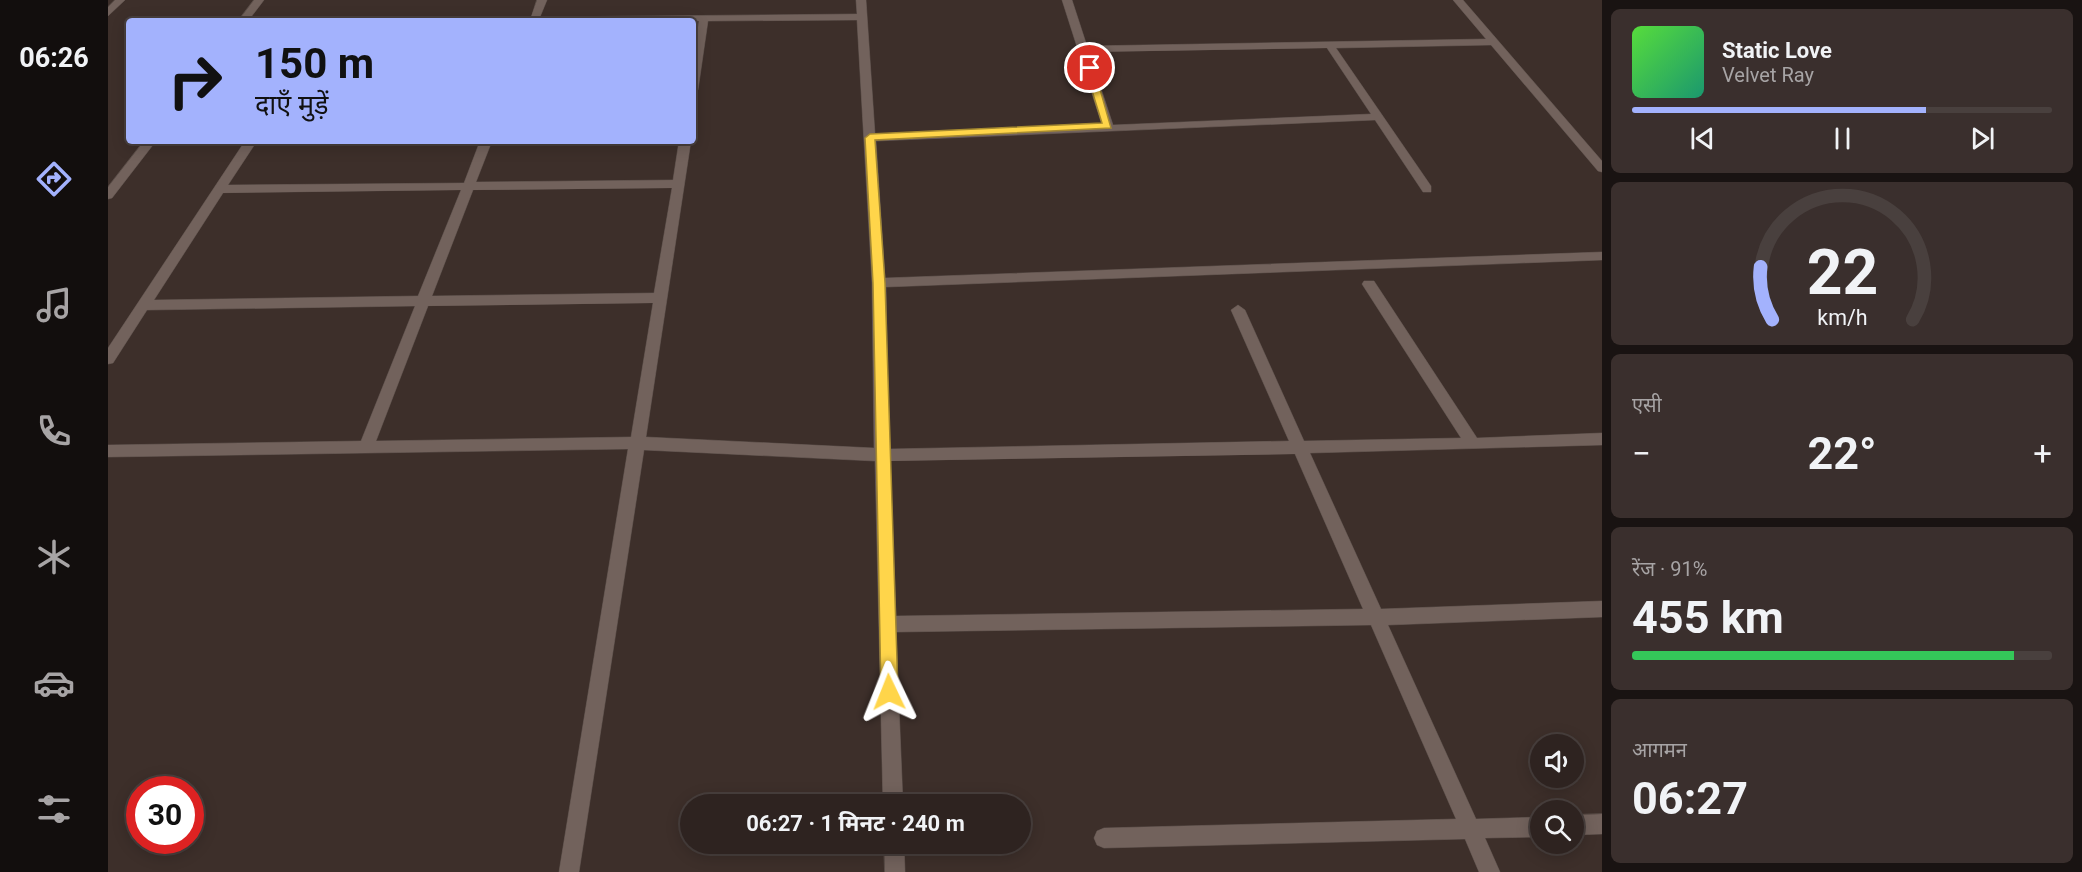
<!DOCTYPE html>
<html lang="hi">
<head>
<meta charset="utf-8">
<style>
  body { margin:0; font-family:Roboto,"Noto Sans Devanagari",sans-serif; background:#3a2f2d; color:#f1f3f6; height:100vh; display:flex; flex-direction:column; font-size:22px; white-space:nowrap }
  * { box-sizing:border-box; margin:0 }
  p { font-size:20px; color:#a7a4a5 }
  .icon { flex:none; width:33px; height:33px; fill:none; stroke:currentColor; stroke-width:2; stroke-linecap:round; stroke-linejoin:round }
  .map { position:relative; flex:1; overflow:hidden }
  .drawer { display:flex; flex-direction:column; gap:9px; padding:9px; background:#191312; width:480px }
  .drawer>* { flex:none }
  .hud { position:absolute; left:18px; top:18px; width:570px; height:126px; border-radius:6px; box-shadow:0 3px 15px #0003,0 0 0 2px #49403e; background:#a3b2fd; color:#111; overflow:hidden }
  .tools { position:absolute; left:1422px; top:734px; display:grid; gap:12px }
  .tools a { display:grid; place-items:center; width:54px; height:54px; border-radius:50%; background:#2e2320; box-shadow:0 3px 15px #0003,0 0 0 2px #49403e; font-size:30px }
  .speed { position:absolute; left:18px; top:776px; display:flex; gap:12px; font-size:30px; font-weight:700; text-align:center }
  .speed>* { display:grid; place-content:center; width:78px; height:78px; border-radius:50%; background:#2e2320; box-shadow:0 3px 15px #0003,0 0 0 2px #49403e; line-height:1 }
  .speed .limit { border:9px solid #d22; background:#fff; color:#111 }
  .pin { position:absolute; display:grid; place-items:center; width:51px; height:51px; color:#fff; margin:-26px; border:3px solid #fff; border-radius:50%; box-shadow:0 2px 6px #0007 }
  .me { position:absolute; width:66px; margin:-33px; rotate:358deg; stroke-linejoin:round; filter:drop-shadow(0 0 4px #0008) }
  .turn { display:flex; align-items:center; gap:21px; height:126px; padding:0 30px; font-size:27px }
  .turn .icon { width:78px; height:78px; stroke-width:2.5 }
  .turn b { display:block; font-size:42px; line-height:51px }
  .big { font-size:45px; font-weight:700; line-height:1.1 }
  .drawer .card { flex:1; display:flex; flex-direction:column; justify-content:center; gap:9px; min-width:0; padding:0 21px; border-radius:9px; background:#3a2f2d }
  .drawer .dial { align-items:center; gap:0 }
  .dial svg { height:156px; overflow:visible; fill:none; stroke:#49403e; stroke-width:7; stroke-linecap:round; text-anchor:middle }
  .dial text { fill:#f1f3f6; stroke:none }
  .song { display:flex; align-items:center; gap:18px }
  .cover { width:72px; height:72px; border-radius:9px; background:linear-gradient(135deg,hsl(110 70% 55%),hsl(160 70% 35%)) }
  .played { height:6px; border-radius:3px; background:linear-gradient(90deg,#a3b2fd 70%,#49403e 70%) }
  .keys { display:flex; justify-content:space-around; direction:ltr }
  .heat { display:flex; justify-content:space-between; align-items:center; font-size:33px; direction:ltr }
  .charge { height:9px; border-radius:4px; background:linear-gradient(90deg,#34c759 91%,#49403e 0) }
  .trip { position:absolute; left:572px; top:794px; width:351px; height:60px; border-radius:30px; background:#2e2320; box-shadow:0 3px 15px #0003,0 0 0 2px #49403e; font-weight:700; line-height:60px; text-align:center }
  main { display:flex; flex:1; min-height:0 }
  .menu { display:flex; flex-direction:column; width:108px; justify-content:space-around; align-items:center; background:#120e0d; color:#a7a4a5 }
  .menu .icon { width:42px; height:42px }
  .menu .on { color:#a3b2fd }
  .menu b { font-size:27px; color:#f1f3f6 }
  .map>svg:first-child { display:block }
</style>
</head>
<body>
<main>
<nav class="menu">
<b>06:26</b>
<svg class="icon on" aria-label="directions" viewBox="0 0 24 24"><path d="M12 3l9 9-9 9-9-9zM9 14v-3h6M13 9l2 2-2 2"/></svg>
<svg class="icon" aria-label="music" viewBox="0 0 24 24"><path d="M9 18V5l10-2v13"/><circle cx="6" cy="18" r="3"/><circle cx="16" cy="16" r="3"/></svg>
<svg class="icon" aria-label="phone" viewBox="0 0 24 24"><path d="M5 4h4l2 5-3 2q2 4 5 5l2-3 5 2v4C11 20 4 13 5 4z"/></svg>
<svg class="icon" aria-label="climate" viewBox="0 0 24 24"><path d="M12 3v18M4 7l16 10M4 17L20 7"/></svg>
<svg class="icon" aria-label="car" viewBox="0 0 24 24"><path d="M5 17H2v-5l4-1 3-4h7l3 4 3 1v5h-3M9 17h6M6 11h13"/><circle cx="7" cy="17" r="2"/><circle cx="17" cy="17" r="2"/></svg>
<svg class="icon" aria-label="filters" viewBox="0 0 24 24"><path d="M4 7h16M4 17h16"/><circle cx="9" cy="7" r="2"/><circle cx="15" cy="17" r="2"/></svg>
</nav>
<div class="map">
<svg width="1494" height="872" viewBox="0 0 1494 872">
  <rect width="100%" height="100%" fill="#3d2f2a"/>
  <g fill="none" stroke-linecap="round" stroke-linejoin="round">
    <!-- minor casing -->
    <g stroke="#584c47" stroke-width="1">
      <g id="minor">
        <path d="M7,0H17L0,16V7Z"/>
        <path d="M146,0H156L140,21H130Z"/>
        <path d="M429,0H439L432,17L749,14L748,0H758L767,134L994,125L954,0H964L979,46L1378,39L1345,0H1355L1494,161V172L1490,171L1383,45L1228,48L1323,186V192H1315L1267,120L768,141L777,278L1494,252V260L778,287L781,449L1181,441L1123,310L1130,305L1137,310L1196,441L1353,438L1254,284L1256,281H1266L1369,438L1494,433V445L1202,453L1273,609L1494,601V617L1280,625L1368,819L1432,817V837L1377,838L1392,872H1371L1357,839L996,848L989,845L986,838L989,831L996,828L1348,819L1263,625L788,632L795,804H775L767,461L536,450L471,872H451L520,449L0,457V445L253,441L307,306L39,310L5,363L0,364V348L137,141H149L120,185L356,183L372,141H384L368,182L565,180L571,141H583L538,437L766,448L764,283L749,20L600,21L590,90L585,93V57L591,21H326L331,18L423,17ZM1219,48L1263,114L1005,125L981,52ZM564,188L546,293L324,296L365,190ZM353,190L310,296L46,300L115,193ZM545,303L523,437L268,441L320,306ZM1187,454L1255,609L788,616L782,461Z"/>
        <path d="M36,141H48L4,198L0,199V187Z"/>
        <path d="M1494,814V834L1466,835V815Z"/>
        <path d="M776,843H796L797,872H777Z"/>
      </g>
    </g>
    <!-- minor -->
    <use href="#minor" fill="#72625c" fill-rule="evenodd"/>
  </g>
  <!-- route -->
  <path fill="#ffd54a" stroke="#a68a30" stroke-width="1.5" d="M982,66L986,68L1003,128L767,140L777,283L790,692L787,698L781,700L775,698L773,692L765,283L757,138L762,134L994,123L977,68Z"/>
</svg>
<div class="tools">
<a><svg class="icon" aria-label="sound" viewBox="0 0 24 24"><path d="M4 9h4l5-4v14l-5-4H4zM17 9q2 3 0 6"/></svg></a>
<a><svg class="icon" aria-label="search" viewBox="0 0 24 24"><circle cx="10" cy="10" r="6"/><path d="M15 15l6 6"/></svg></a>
</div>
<div class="speed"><div class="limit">30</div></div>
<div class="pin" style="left:982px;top:68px;background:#d93025"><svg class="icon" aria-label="arrive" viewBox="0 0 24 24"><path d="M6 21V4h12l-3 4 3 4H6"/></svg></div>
<svg class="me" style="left:781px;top:692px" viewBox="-20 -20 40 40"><path d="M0-17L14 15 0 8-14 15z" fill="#ffd54a" stroke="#fff" stroke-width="4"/></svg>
<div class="trip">06:27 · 1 मिनट · 240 m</div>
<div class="hud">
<div class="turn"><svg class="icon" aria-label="right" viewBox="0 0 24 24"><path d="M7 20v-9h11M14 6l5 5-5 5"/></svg><div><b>150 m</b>दाएँ मुड़ें</div></div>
</div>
</div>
<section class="drawer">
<div class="card">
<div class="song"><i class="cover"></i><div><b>Static Love</b><p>Velvet Ray</p></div></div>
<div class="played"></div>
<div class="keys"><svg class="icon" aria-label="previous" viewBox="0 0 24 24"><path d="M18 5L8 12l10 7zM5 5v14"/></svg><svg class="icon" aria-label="pause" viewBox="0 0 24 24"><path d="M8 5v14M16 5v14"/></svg><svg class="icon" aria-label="next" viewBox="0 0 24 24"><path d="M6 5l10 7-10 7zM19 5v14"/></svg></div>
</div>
<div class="card dial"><svg viewBox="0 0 100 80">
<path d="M14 69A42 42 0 1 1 86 69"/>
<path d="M14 69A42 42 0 0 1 8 42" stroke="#a3b2fd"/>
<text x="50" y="56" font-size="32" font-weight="700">22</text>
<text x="50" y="72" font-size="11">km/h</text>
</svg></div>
<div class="card"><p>एसी</p>
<div class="heat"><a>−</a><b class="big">22°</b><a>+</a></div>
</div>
<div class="card"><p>रेंज · 91%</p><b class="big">455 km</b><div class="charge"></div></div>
<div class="card"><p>आगमन</p><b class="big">06:27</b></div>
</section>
</main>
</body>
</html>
